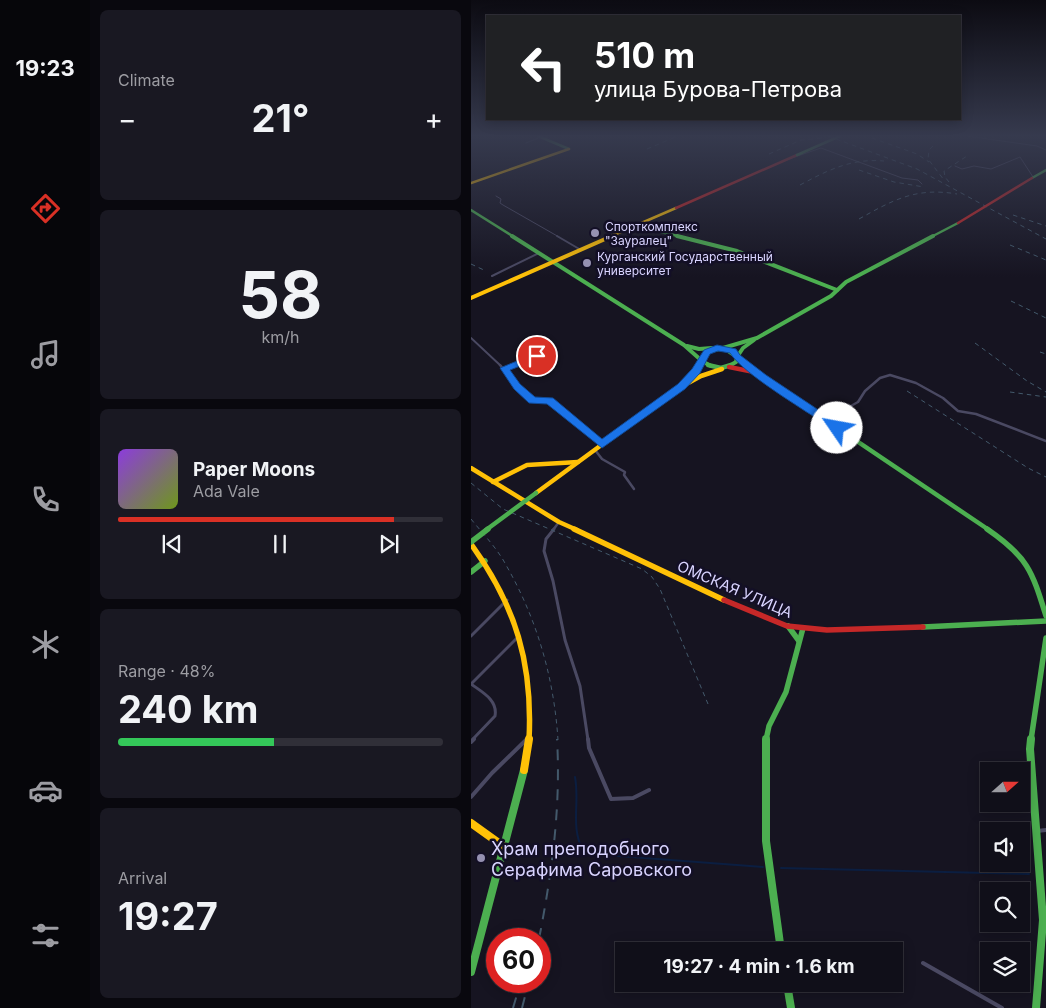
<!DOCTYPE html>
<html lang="en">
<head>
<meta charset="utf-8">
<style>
  body { margin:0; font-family:Inter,sans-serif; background:#191822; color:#f1f3f6; height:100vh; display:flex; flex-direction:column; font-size:19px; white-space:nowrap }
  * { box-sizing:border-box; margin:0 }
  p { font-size:16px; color:#9c9ca2 }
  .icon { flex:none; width:28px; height:28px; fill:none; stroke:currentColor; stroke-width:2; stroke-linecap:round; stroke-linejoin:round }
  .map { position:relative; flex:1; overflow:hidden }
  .panel { display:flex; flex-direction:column; gap:10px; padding:10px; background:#09080e; width:381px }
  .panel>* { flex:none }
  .top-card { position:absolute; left:15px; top:15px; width:475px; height:105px; border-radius:0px; box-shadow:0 2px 12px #0003,0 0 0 1px #302f38; background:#202124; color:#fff; overflow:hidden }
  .needle { width:32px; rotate:69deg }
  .controls { position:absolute; left:509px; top:762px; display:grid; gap:10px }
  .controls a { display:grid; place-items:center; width:50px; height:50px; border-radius:0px; background:#100f19; box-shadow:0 2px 12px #0003,0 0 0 1px #302f38; font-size:25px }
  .speed { position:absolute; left:15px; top:928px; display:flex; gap:10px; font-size:25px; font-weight:700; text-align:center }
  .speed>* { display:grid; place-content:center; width:65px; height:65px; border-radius:50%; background:#100f19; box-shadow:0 2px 12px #0003,0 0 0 1px #302f38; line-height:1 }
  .speed .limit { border:8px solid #d22; background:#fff; color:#111 }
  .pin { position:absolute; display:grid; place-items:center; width:42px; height:42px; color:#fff; margin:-21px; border:2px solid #fff; border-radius:50%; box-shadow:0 1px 5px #0007 }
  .me { position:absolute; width:55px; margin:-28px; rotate:303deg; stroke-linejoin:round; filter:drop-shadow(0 0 4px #0008) }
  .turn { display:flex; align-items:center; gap:18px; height:105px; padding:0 25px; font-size:22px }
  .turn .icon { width:65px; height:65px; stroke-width:2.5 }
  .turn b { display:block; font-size:35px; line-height:42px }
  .big { font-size:38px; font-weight:700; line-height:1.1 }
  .panel .widget { flex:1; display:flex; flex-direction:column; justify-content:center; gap:8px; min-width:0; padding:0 18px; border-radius:8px; background:#191822 }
  .panel .dial { align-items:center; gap:0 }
  .dial b { font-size:65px; line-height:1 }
  .song { display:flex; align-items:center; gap:15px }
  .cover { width:60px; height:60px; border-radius:8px; background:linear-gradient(135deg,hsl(270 70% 55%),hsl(80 70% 35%)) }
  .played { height:5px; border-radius:2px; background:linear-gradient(90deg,#d93025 85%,#302f38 85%) }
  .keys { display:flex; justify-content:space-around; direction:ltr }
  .heat { display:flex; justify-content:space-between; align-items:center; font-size:28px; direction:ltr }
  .charge { height:8px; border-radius:4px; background:linear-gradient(90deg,#34c759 48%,#302f38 0) }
  .trip { position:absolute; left:144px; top:942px; width:288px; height:50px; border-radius:0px; background:#100f19; box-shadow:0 2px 12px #0003,0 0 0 1px #302f38; font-weight:700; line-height:50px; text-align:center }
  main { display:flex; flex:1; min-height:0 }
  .tabs { display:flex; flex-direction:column; width:90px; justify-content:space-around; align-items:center; background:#06060a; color:#9c9ca2 }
  .tabs .icon { width:35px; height:35px }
  .tabs .selected { color:#d93025 }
  .tabs b { font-size:22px; color:#f1f3f6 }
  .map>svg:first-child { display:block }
</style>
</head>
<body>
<main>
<nav class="tabs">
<b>19:23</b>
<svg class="icon selected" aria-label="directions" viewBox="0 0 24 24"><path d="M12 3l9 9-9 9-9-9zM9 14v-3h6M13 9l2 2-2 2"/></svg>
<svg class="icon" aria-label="music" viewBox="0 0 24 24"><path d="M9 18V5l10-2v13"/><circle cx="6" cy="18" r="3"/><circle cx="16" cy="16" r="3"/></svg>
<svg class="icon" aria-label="phone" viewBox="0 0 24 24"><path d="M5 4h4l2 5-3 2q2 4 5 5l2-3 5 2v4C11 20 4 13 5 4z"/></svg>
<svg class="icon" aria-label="climate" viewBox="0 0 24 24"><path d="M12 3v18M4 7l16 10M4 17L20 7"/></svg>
<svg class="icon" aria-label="car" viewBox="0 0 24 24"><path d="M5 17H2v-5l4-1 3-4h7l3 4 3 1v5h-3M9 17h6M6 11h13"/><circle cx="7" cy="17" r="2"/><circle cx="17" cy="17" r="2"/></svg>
<svg class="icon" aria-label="filters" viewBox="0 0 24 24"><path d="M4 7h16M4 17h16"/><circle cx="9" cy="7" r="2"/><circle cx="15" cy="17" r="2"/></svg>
</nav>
<section class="panel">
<div class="widget"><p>Climate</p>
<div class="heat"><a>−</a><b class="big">21°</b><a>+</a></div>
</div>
<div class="widget dial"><b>58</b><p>km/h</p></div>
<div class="widget">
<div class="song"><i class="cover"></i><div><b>Paper Moons</b><p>Ada Vale</p></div></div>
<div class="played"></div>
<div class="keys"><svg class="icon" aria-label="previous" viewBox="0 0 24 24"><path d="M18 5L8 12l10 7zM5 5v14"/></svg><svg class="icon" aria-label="pause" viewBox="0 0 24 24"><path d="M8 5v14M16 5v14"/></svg><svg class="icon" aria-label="next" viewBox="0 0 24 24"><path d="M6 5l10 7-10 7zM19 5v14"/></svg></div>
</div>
<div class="widget"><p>Range · 48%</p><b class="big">240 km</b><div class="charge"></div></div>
<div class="widget"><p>Arrival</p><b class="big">19:27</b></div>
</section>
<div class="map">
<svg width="575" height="1008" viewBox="0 0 575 1008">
  <rect width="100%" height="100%" fill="#161421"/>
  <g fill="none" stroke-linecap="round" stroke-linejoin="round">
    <!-- stream -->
    <g stroke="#0b1e41" stroke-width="2">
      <path d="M104,777C109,804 99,825 112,851L147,856L292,867"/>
      <path d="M310,868L558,874"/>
    </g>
    <!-- street-far4 -->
    <g stroke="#4a4962" stroke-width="1">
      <path d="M496,136L566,146L575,150"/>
      <path d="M55,143L70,137"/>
      <path d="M312,161L350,148L431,178L447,180L451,184"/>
      <path d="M484,166L491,169L503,166L520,169L549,157L562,177"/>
      <path d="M25,196L30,199L29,203L32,205L88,237"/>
    </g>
    <!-- street-far3 -->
    <g stroke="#4a4962" stroke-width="2">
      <path d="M86,236L110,250"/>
      <path d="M21,276L68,253"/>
      <path d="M0,338L30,366"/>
      <path d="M41,366L67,356"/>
    </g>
    <!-- street-far2 -->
    <g stroke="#4a4962" stroke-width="2.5">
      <path d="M29,365L46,386L62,400L78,401L131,445"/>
      <path d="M33,369L44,365"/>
      <path d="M355,420L387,402L394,391L409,378L419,375L445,383L472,398L487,411L505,414L575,441"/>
      <path d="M124,450L131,459L154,472L153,475L163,489"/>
      <path d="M82,530L88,522"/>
    </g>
    <!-- street-far1 -->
    <g stroke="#4a4962" stroke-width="3">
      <path d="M83,529L75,539L73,551L82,581L94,640L109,686L117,740"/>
      <path d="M0,636L36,600"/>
      <path d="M0,684C11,692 27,700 24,716L1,740"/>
      <path d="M0,684L48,636"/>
      <path d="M55,740L58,737"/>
    </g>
    <!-- street -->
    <g stroke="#4a4962" stroke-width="4">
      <path d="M117,739L118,748L140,799L162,798L178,790"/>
      <path d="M0,742L3,739"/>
      <path d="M0,797L21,773L56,739"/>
      <path d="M566,831L575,830"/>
      <path d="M452,963L531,1008"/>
    </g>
    <!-- fast-far4 -->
    <g stroke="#4caf50" stroke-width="2.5">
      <path d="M67,136L98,149"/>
      <path d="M561,178L575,170"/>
      <path d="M0,210L43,237"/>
      <path d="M165,226L211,237"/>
      <path d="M460,237L487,223"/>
    </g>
    <!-- fast-far3 -->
    <g stroke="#4caf50" stroke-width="4">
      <path d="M41,236L213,345L231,361L240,366"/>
      <path d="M206,236L266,251L366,290"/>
      <path d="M216,346L228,349L241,348"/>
      <path d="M252,348L286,338L360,296L375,282L462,236"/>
      <path d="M266,357L272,348L283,340"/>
      <path d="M266,357L278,366"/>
      <path d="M231,359L239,351L253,348L266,357L265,362L258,366"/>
      <path d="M228,366L232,361"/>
    </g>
    <!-- fast-far2 -->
    <g stroke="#4caf50" stroke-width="4.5">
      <path d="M237,365L250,368L260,365"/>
      <path d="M276,365L301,384L518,530"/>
      <path d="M213,383L229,365"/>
    </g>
    <!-- fast-far1 -->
    <g stroke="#4caf50" stroke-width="5.5">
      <path d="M516,529C557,557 561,571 575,616"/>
      <path d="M0,572L14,561"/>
      <path d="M317,626L328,641"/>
      <path d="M452,627L575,621"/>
      <path d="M295,740L298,726L315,692L332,628"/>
      <path d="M560,740L575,638"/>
    </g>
    <!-- fast -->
    <g stroke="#4caf50" stroke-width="8">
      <path d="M295,739V841L310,951"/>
      <path d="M560,739L559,749L572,920L565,1008"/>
      <path d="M0,972L53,770"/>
      <path d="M316,984L320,1008"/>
    </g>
    <!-- slow-far4 -->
    <g stroke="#ffc107" stroke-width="2.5">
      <path d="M0,183L98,149"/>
      <path d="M138,237L205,208"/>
    </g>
    <!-- slow-far3 -->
    <path stroke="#ffc107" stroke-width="4" d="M0,298L141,236"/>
    <!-- slow-far2 -->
    <g stroke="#ffc107" stroke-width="4.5">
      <path d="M0,468L88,522L106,530"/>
      <path d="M22,482L56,465L107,462"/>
      <path d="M65,493L208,388L230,376L251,369"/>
    </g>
    <!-- slow-far1 -->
    <g stroke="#ffc107" stroke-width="5.5">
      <path d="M103,529L253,600"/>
      <path d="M0,544C45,606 62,664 58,740"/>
    </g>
    <!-- slow -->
    <g stroke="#ffc107" stroke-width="8">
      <path d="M53,770L58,739"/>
      <path d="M0,823L32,846"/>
    </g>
    <!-- jam-far2 -->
    <path stroke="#c62828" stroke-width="2.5" d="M205,208L326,155"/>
    <!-- jam-far1 -->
    <path stroke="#c62828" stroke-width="4.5" d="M258,367L283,372"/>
    <!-- jam -->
    <path stroke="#c62828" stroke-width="5.5" d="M253,600L316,626L356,630L452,627"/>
    <!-- rail-far1 -->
    <g stroke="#43596b" stroke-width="1" stroke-dasharray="4.5 4" stroke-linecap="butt">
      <path d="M357,136L446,169L575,239"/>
      <path d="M401,138L446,154L458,162"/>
      <path d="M462,146L458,150L457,159L473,180"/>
      <path d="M176,149L207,136"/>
      <path d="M298,154L330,140L351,138"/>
      <path d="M388,170L423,182L453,187"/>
      <path d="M478,182L474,177L473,171L496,156"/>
      <path d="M329,185C357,170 381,158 413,161"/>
      <path d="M542,215L575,226"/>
      <path d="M388,219C422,200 445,187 486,194"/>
      <path d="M539,245L575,260"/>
      <path d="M0,264L15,271"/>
      <path d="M540,301L575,318"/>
      <path d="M504,343L556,381L575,392"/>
      <path d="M569,352L575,354"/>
      <path d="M436,391L557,468L575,477"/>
      <path d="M539,392L575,397"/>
      <path d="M0,483L32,509L171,569L181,577L189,589L237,704"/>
      <path d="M0,519C12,534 26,548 35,565C66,619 83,678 87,740"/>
    </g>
    <!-- rail -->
    <g stroke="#43596b" stroke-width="2" stroke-dasharray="11 9" stroke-linecap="butt">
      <path d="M68,939C81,872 90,807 86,739"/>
      <path d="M42,1008L50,981"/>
      <path d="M51,1008L58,981"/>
    </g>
    <!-- fast-bridge-far2 -->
    <path stroke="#4caf50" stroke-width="2.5" d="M326,155L369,136"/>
    <!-- fast-bridge-far1 -->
    <path stroke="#4caf50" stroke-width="4.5" d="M15,530L65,493"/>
    <!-- fast-bridge -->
    <path stroke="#4caf50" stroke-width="5.5" d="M0,542L17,529"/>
    <!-- jam-bridge -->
    <path stroke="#c62828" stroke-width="2.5" d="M487,223L561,178"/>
  </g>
  <!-- sky -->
  <linearGradient id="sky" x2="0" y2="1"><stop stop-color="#0c0b12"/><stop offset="0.49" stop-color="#363a4e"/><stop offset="1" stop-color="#363a4e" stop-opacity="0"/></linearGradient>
  <rect width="575" height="277" fill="url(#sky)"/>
  <!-- route -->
  <path fill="#1a73e8" stroke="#114b97" d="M246,345L265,349L269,355L295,375L370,425V430H363C339,413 273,375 259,353L247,351L239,354L229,373L214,389L131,448L76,404L58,403L43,389L29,368L63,354H70V358L39,370L49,384L64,397L82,398L131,439L207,384L221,369L233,350Z"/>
  <!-- markers -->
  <g fill="#9591b1" stroke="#130f26" stroke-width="2">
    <circle cx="124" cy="233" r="5"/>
    <circle cx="116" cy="263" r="5"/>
    <circle cx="10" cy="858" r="5"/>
  </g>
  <g text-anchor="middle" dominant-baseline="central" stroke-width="5" stroke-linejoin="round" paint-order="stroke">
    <!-- far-poi labels -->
    <g font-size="12" fill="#d9d4ff" stroke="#130f26" text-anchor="start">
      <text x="134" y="226">Спорткомплекс<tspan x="134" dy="14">"Зауралец"</tspan></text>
      <text x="126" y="256">Курганский Государственный<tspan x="126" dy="14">университет</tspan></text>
    </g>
    <!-- street labels -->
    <g font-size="15" fill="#d9d4ff" stroke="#130f26">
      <text transform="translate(264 589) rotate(23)">ОМСКАЯ УЛИЦА</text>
    </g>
    <!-- near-poi labels -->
    <g font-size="18" fill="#d9d4ff" stroke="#130f26" text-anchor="start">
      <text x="20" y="848">Храм преподобного<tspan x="20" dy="21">Серафима Саровского</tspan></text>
    </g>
  </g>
</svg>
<div class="controls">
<a><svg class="needle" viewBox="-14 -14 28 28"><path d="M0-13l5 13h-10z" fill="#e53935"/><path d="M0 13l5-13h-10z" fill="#9c9ca2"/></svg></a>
<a><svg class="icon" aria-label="sound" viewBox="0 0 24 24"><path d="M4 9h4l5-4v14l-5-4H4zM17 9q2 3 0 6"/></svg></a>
<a><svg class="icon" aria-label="search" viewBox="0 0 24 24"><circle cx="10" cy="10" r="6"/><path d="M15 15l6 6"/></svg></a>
<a><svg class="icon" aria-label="layers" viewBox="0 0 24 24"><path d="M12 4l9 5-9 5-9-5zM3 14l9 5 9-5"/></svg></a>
</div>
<div class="speed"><div class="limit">60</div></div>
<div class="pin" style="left:66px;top:356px;background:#d93025"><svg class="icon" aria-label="arrive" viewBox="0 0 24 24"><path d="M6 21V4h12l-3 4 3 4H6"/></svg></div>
<svg class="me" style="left:366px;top:428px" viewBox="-20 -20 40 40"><circle r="19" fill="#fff"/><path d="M0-13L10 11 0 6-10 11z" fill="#1a73e8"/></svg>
<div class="trip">19:27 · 4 min · 1.6 km</div>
<div class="top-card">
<div class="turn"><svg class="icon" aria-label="left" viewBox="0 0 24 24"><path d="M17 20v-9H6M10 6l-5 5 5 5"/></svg><div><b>510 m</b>улица Бурова-Петрова</div></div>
</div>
</div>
</main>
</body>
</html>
